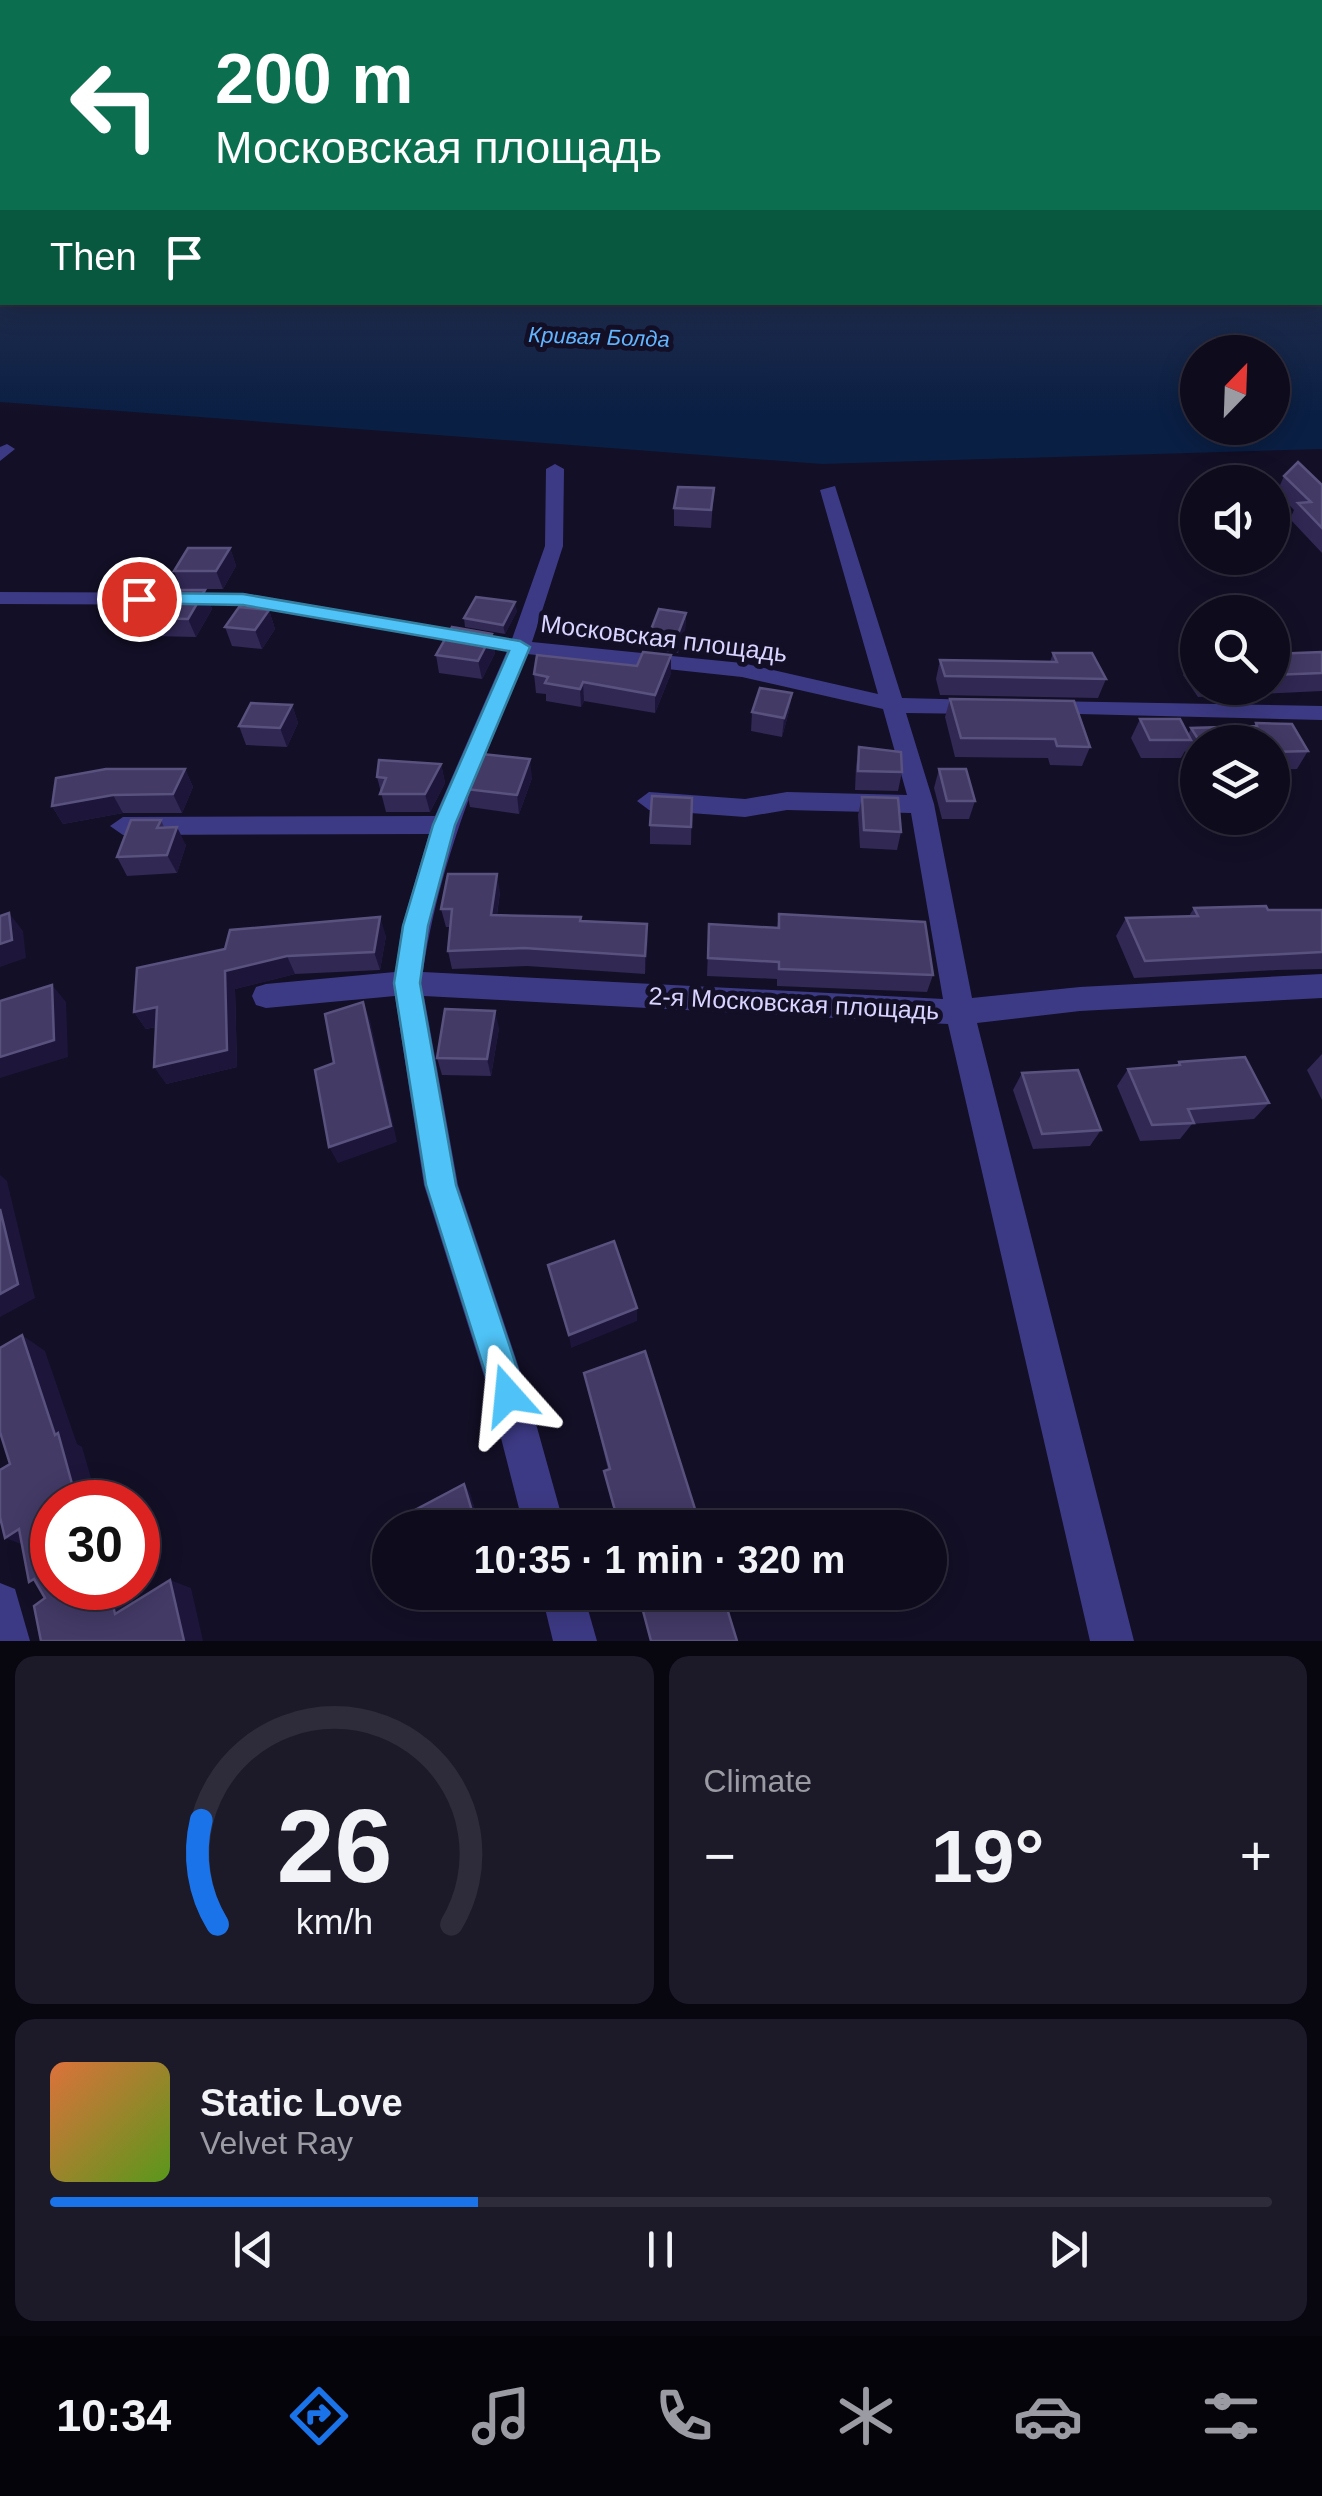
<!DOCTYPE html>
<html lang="en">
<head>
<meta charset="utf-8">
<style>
  body { margin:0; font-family:Arial,sans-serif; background:#1c1929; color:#f1f3f6; height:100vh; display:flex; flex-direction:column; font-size:38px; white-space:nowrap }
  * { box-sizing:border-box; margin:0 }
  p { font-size:32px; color:#9b9ba3 }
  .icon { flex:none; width:55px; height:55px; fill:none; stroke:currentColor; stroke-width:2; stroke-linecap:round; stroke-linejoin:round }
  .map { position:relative; height:1641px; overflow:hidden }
  .panel { display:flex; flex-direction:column; gap:15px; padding:15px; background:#08060f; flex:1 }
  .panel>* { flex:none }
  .guide { position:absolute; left:0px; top:0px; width:1322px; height:305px; box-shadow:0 5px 25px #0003,0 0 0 2px #2e2b3b; background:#0b6e4f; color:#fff; overflow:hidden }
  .needle { width:65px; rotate:23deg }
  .tools { position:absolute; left:1180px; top:335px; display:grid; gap:20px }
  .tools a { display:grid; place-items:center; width:110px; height:110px; border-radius:50%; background:#0e0b1c; box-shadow:0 5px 25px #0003,0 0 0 2px #2e2b3b; font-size:50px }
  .speed { position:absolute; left:30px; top:1480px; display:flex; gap:20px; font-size:50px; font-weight:700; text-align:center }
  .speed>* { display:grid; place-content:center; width:130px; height:130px; border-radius:50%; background:#0e0b1c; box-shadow:0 5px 25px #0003,0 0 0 2px #2e2b3b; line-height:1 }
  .speed .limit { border:15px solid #d22; background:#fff; color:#111 }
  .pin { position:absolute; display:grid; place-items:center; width:85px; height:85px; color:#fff; margin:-42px; border:5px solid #fff; border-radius:50%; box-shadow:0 2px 10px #0007 }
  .me { position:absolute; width:110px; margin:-55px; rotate:342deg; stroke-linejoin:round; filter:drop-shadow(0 0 8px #0008) }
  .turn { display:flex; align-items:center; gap:35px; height:210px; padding:0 50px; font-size:45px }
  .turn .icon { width:130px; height:130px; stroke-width:2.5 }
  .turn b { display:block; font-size:70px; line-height:85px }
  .then { display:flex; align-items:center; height:95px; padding:0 50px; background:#0003; gap:20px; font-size:38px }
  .big { font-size:75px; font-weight:600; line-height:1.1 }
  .panel .widget { flex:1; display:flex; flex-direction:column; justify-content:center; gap:15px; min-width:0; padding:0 35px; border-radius:20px; background:#1c1929 }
  .panel .dial { align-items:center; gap:0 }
  .dial svg { height:260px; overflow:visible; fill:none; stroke:#2e2b3b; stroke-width:7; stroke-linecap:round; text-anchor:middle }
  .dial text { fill:#f1f3f6; stroke:none }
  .song { display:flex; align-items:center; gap:30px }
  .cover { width:120px; height:120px; border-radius:15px; background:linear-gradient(135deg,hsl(20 70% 55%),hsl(90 70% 35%)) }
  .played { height:10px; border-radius:5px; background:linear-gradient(90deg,#1a73e8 35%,#2e2b3b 35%) }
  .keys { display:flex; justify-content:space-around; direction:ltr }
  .heat { display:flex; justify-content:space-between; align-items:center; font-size:55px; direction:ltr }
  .panel .tiles { flex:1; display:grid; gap:15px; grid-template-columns:1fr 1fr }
  .widget:last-child { grid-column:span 2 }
  .trip { position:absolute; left:372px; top:1510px; width:575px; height:100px; border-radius:50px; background:#0e0b1c; box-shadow:0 5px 25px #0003,0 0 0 2px #2e2b3b; font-weight:600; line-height:100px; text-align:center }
  .dock { display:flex; height:160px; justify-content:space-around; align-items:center; background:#06040b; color:#9b9ba3 }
  .dock .icon { width:70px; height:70px }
  .dock .on { color:#1a73e8 }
  .dock b { font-size:45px; color:#f1f3f6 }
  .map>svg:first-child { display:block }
</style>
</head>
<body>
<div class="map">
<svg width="1322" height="1641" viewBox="0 0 1322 1641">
  <rect width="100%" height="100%" fill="#130f26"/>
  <!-- water -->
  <path fill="#0a1f44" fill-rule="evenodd" d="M0,213L2,302H1320L1322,255V449L822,464L0,402ZM1198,352H1272V428H1198Z"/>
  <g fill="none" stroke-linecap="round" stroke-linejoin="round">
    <!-- street -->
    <g fill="#3d3a85" fill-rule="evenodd">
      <path d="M7,444L15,449L0,461V447Z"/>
      <path d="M555,464L564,469L563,546L532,642L742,663L878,694L820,490L835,486L902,698L981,700L992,707L981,714L906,713L934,804L972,998L1080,987L1322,974V998L1080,1011L977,1023L1134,1641H1090L948,1024L424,996L458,1185L528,1395L565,1528H524L490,1395L424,1185L395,996L266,1008L256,1005L252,996L256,987L266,984L395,972L402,926L429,834L123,835L110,826L123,817L435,816L507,651L243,605L0,604V592L243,593L512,639L545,546L546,469ZM527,654L742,677L883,709L907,795L787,792L745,799L649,792L637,801L649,810L745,817L787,810L911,813L943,999L423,972C439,859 484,759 527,654Z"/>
      <path d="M1046,701L1322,706V720L1038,713L1035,708Z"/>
      <path d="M0,1583L15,1589L30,1641H0Z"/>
      <path d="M541,1592H583L597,1641H553Z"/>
    </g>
  </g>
  <!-- wall -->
  <g fill="#312854">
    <path d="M1284,476L1322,485V553L1290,519L1294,510L1277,492Z"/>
    <path d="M714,488L711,528L674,526V508Z"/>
    <path d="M230,548L236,566L223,589H181L174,571Z"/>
    <path d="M205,590L212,609L196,637L153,636L145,618Z"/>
    <path d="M269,610L275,629L262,649L232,646L225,627Z"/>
    <path d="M517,611L505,634L465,627L464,618Z"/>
    <path d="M686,613L685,631L678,653L650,650V632Z"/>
    <path d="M492,634L495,653L482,679L439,673L436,655Z"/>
    <path d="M1322,652V691L1198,697L1183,675L1192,657H1198V688H1272V654Z"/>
    <path d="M1053,653L1106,679L1098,698L940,695L936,679L940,660L1050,662Z"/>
    <path d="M671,673L655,713L584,701L581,707L546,701V694L536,693L534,674Z"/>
    <path d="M792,693L789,711L782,737L751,731L752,712Z"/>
    <path d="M950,699L1090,747L1082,766L1050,765L1048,758L955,757L945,717Z"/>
    <path d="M292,705L298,723L287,747L246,745L239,726Z"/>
    <path d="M1140,719L1188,735L1191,728L1254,727L1256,723L1308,751L1297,769L1272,770V742H1198L1197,773L1185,751L1181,758H1141L1131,738Z"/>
    <path d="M859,747L902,772L898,791L855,790L856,766Z"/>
    <path d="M441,764L445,783L430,812H386L377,777Z"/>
    <path d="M185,769L193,787L182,813H123L63,824L52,806Z"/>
    <path d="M939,769L975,801L969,819H942L934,788Z"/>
    <path d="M532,778L519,814L470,807L466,789Z"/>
    <path d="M862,797L901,832L897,850L860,848L858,815Z"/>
    <path d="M692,798L691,845L650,844V825Z"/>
    <path d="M161,820L164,827L186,845L177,873L127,876L117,857Z"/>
    <path d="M500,892L497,915L647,924L645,974L527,966L452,969L448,951L450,927H446L441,909Z"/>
    <path d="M1194,908L1322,910V969L1277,970L1134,978L1116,936L1126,918L1189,916Z"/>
    <path d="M779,914L933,975L927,992L777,986V979L707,976L709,924L777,927Z"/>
    <path d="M386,936L380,970L295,974L235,989L237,1067L166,1084L156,1027L146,1029L134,1012L137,968Z"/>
    <path d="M499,1028L491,1076L442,1075L437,1058Z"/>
    <path d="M1322,1054V1100L1307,1070Z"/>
    <path d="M1179,1062L1269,1103L1254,1119L1192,1124L1180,1139L1140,1141L1117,1086L1128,1069L1176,1066Z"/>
    <path d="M1022,1073L1101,1130L1090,1146L1033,1149L1013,1090Z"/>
    <path d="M584,1373L701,1528H618L604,1471L608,1469Z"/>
  </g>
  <!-- shaded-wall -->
  <g fill="#1d163a">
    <path d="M230,548L236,566L223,589L216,571Z"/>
    <path d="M205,590L212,609L196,637L188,619Z"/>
    <path d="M515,602L517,611L505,634L503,625Z"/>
    <path d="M269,610L275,629L262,649L255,630Z"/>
    <path d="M686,613L685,631L678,653V634Z"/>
    <path d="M492,634L495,653L482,679L478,661Z"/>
    <path d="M671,655V673L655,713V695Z"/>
    <path d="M583,682L584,701L581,707L580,689Z"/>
    <path d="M792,693L789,711L782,737L784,718Z"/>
    <path d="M292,705L298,723L287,747L280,728Z"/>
    <path d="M530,759L532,778L519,814L517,795Z"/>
    <path d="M441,764L445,783L430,812L425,794Z"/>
    <path d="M185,769L193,787L182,813L173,794Z"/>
    <path d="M113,795L123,813L63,824L52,806Z"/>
    <path d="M177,827L186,845L177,873L167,855Z"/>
    <path d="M497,874L500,892L494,933L491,915Z"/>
    <path d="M9,913L23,931L26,958L0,967V944Z"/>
    <path d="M380,917L386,936L380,970L374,952Z"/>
    <path d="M647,924L648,942L645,974V956Z"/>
    <path d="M287,956L295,974L235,989L237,1067L166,1084L154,1067L225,971Z"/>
    <path d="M52,985L66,1002L68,1057L0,1078V1057Z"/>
    <path d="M363,1002L370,1020L397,1142L338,1163L329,1147Z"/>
    <path d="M157,1007L168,1024L146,1029L134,1012Z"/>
    <path d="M495,1011L499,1028L491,1076L487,1059Z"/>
    <path d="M0,1175L7,1181L35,1298L0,1317Z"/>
    <path d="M637,1308V1321L571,1348L569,1335Z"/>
    <path d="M22,1335L45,1351L77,1444L82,1447L98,1502H77Z"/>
    <path d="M464,1484L470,1493L481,1528H477Z"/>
    <path d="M19,1529L32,1548L5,1538Z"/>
    <path d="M170,1580L191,1588L203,1641H184Z"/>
    <path d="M109,1588H130L139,1622L115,1614Z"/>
  </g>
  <!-- building -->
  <g fill="#433a66" stroke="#5a527e" stroke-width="2.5">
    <path d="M1298,462L1322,485V528L1298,503L1311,502L1284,476Z"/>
    <path d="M678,487L714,488L711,510L674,508Z"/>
    <path d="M188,548H230L216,571H174Z"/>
    <path d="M162,590H205L188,619L145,618Z"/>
    <path d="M476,597L515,602L503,625L464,618Z"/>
    <path d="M239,607L269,610L255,630L225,627Z"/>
    <path d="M659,609L686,613L678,634L650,632Z"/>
    <path d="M452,627L492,634L478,661L436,655Z"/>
    <path d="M643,652L671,655L655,695L583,682L580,689L545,683L548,677L534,674L537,655L637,666Z"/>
    <path d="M1322,652V673L1272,675V654Z"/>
    <path d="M1053,653H1092L1106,679L945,676L940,660L1057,662Z"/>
    <path d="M760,688L792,693L784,718L752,712Z"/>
    <path d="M950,699L1074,701L1090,747L1057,746L1055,739L961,738Z"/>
    <path d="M251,703L292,705L280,728L239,726Z"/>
    <path d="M1140,719H1180L1191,740H1150Z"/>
    <path d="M1256,723L1292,724L1308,751L1272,752V742H1200L1191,728L1257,726Z"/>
    <path d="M859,747L901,752L902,772L858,771Z"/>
    <path d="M482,754L530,759L517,795L466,789Z"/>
    <path d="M379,760L441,764L425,794H380L386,778L377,777Z"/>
    <path d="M106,769H185L173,794L113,795L52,806L56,778Z"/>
    <path d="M939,769H966L975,801H947Z"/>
    <path d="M652,796L692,798L691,827L650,825Z"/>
    <path d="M862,797L898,798L901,832L864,830Z"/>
    <path d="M131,820H161L157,828L177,827L167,855L117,857Z"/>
    <path d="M448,874H497L491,915L581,917L580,921L647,924L645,956L524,948L448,951L452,909H441Z"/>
    <path d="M1266,906L1268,910H1322V952L1145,961L1126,918L1198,916L1194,908Z"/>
    <path d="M9,913L12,940L0,944V916Z"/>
    <path d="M779,914L925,922L933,975L779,969V962L708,958L709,924L779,928Z"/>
    <path d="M380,917L374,952L287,956L225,971L227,1050L154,1067L157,1007L134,1012L137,968L225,949L230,930Z"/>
    <path d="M52,985L54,1040L0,1057V1001Z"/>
    <path d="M363,1002L391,1126L329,1147L315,1070L334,1063L325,1014Z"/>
    <path d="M445,1009L495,1011L487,1059L437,1058Z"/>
    <path d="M1245,1057L1269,1103L1188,1109L1194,1123L1152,1125L1128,1069L1180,1065L1179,1062Z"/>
    <path d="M1078,1070L1101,1130L1042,1134L1022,1073Z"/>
    <path d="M0,1209L18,1284L0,1294Z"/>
    <path d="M614,1241L637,1308L569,1335L548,1265Z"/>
    <path d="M22,1335L55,1435L58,1433L77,1502H52V1588H109L115,1614L170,1580L184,1641H41L34,1606L45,1598L34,1579L29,1582L19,1529L5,1538L0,1517V1470L10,1464L0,1432V1348Z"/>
    <path d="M645,1351L701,1528H620L604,1471L610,1469L584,1373Z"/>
    <path d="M464,1484L477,1528H405L402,1517Z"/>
    <path d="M638,1592H722L737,1641H651Z"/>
  </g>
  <!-- sky -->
  <linearGradient id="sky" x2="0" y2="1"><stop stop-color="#0a0815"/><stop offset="0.44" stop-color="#333752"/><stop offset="1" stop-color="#333752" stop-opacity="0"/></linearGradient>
  <rect width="1322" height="414" fill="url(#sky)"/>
  <!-- route -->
  <path fill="#4fc3f7" stroke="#337fa1" stroke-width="2.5" d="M139,593L243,594L520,641L530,647L455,825L428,926L420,983L456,1185L526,1395L521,1407L508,1413L496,1407L426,1185L394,983L403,926L433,825L509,651L243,605L133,603V595Z"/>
  <g text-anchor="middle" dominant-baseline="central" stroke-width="10" stroke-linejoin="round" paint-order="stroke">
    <!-- far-water labels -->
    <g font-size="22" font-style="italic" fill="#62b6ff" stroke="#130f26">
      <text transform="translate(599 337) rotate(2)">Кривая Болда</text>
    </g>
    <!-- street labels -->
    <g font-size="25" fill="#d9d4ff" stroke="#130f26">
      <text transform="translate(664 638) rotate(7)">Московская площадь</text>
      <text transform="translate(794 1003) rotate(3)">2-я Московская площадь</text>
    </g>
  </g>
</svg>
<div class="tools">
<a><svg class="needle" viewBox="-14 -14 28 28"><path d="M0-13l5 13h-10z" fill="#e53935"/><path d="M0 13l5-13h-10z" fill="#9b9ba3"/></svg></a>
<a><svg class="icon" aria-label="sound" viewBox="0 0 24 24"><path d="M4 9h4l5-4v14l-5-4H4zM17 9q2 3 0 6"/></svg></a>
<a><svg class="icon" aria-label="search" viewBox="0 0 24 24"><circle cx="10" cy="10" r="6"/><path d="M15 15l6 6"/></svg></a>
<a><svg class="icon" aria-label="layers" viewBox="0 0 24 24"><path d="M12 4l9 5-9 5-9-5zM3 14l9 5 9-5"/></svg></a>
</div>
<div class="speed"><div class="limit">30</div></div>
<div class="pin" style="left:139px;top:599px;background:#d93025"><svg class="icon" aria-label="arrive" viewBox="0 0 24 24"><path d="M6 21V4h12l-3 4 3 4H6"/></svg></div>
<svg class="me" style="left:508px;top:1395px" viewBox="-20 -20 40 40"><path d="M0-17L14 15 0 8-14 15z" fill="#4fc3f7" stroke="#fff" stroke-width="4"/></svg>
<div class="trip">10:35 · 1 min · 320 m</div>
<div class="guide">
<div class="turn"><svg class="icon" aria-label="left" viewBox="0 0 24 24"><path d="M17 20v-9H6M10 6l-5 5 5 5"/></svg><div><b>200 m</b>Московская площадь</div></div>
<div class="then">Then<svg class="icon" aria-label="arrive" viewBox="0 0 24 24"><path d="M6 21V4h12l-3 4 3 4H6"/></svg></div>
</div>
</div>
<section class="panel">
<div class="tiles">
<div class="widget dial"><svg viewBox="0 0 100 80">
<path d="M14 69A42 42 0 1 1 86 69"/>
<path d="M14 69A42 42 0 0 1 9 37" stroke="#1a73e8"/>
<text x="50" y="56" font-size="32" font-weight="700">26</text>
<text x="50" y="72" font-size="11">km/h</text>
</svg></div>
<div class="widget"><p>Climate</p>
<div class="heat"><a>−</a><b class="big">19°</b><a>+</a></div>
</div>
<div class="widget">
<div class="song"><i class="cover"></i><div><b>Static Love</b><p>Velvet Ray</p></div></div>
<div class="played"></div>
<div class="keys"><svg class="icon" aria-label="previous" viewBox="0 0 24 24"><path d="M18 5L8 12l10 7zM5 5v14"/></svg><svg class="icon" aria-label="pause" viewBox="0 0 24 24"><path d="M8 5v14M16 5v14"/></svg><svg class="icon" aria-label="next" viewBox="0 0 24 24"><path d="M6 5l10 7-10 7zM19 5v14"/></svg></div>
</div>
</div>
</section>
<nav class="dock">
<b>10:34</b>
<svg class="icon on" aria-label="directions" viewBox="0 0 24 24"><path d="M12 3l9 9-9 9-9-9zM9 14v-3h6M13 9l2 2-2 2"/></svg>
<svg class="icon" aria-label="music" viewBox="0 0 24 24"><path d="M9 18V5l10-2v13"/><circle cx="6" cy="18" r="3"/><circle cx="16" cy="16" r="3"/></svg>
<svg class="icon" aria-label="phone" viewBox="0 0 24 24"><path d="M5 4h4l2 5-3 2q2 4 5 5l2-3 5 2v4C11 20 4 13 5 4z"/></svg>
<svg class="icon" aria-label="climate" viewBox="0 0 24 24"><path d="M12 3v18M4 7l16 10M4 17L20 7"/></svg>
<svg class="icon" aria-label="car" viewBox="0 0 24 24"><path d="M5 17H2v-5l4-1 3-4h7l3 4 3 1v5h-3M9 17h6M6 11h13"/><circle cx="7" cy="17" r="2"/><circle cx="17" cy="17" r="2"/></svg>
<svg class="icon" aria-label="filters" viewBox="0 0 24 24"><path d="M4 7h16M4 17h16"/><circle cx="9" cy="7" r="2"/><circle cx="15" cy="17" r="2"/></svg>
</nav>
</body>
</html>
